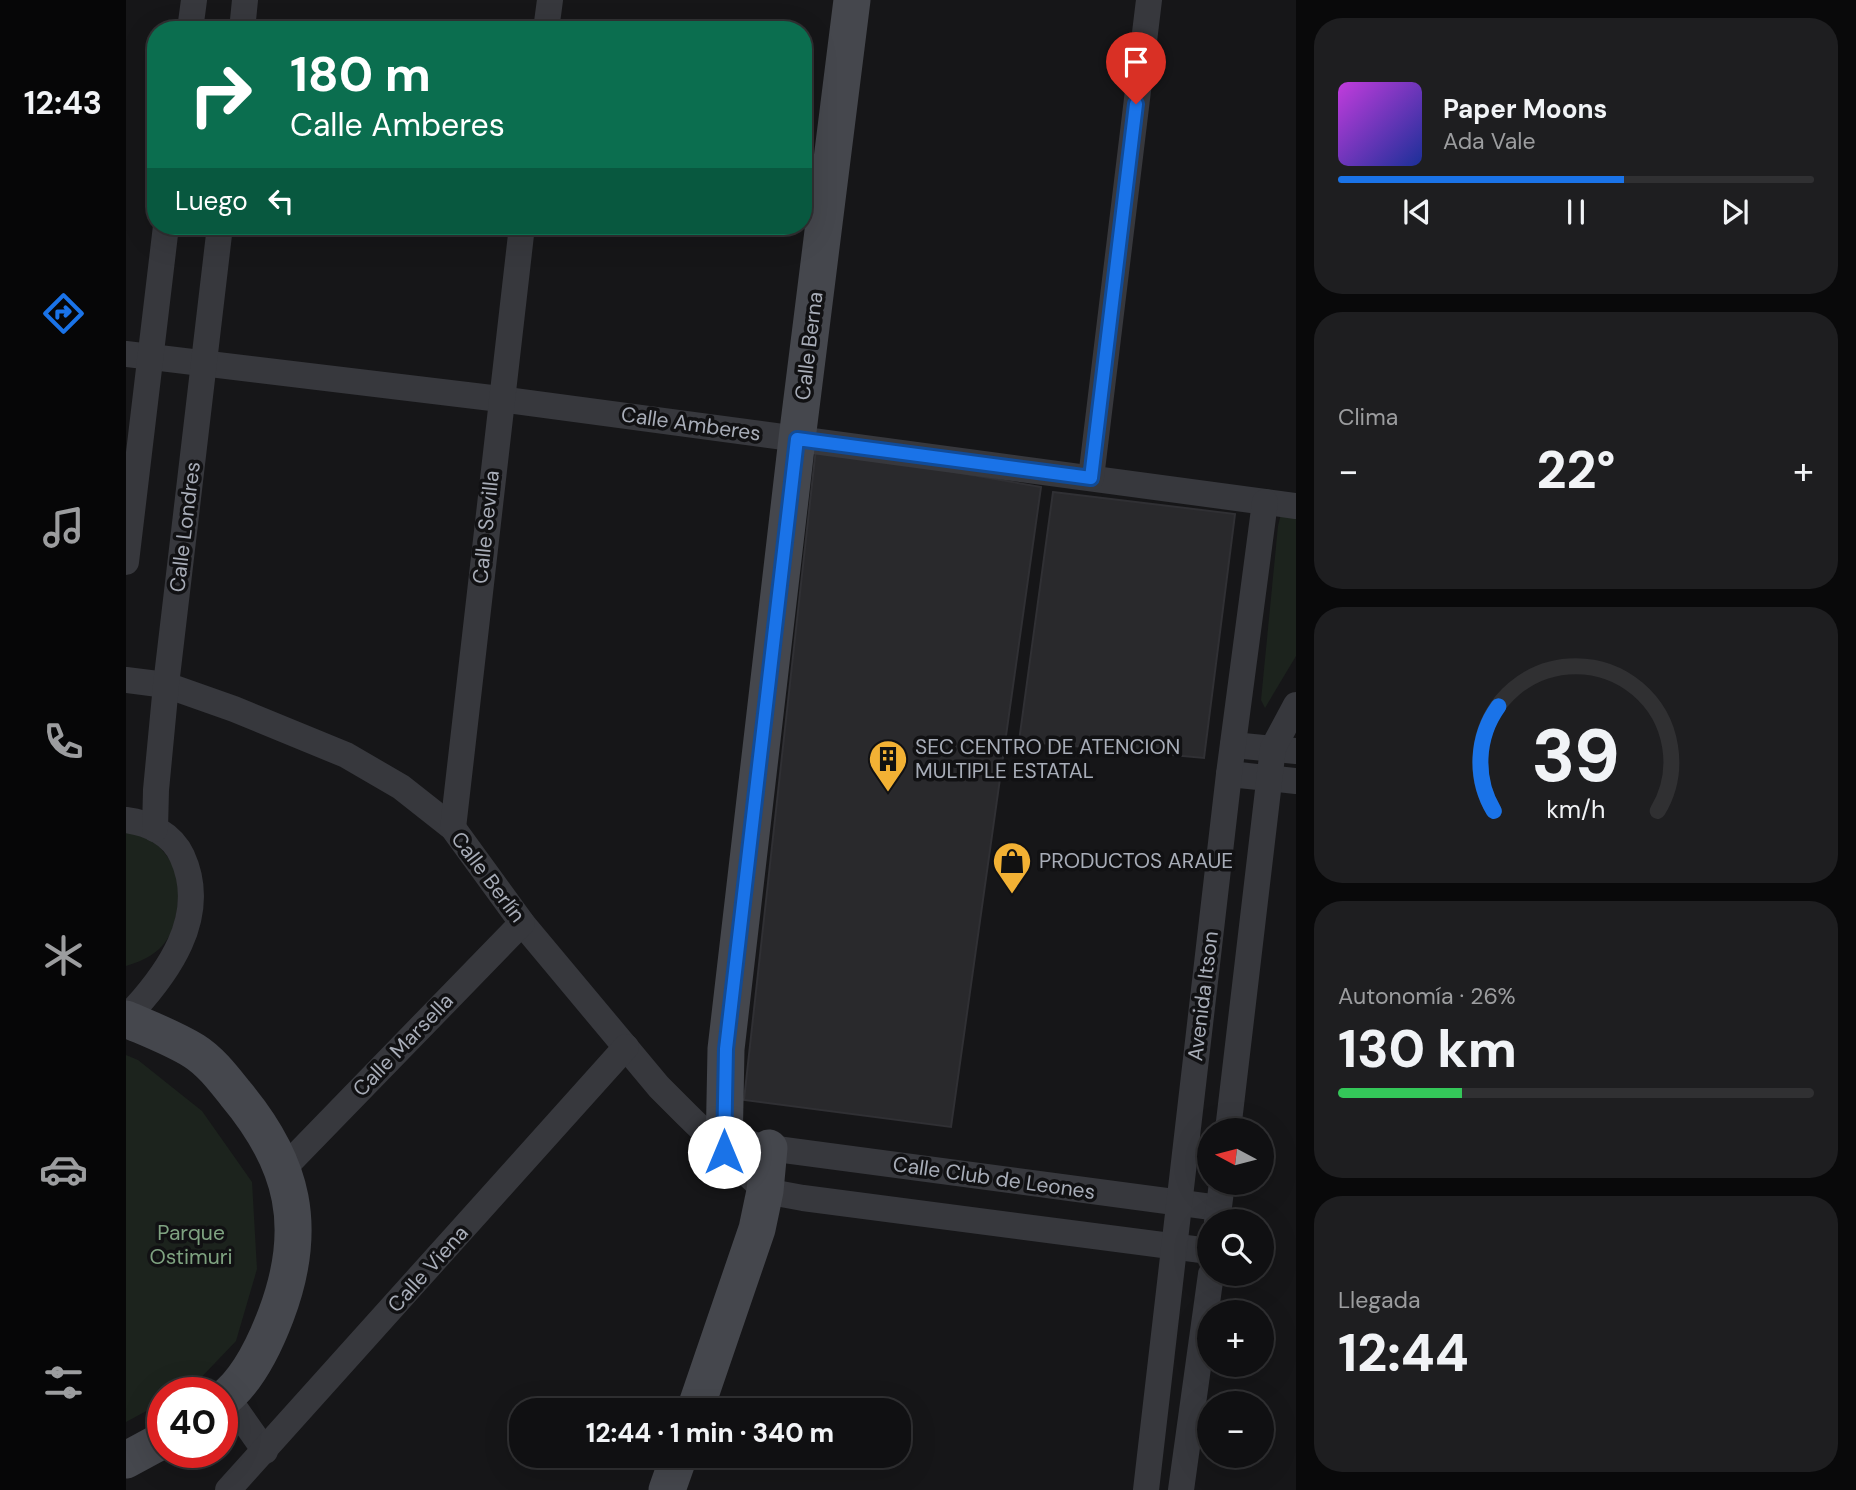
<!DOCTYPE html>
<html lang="es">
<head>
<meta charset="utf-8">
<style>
  body { margin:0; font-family:"DM Sans",sans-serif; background:#1e1e20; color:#f1f3f6; height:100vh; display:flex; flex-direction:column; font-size:26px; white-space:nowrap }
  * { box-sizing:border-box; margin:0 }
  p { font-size:23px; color:#9c9d9f }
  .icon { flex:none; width:38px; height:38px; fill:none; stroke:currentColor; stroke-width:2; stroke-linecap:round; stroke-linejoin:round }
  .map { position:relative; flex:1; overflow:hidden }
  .panel { display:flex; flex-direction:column; gap:18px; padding:18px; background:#09090a; width:560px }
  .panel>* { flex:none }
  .top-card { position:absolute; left:21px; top:21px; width:665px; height:214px; border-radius:28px; box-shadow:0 7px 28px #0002,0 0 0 2px #303032; background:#0b6e4f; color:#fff; overflow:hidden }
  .needle { width:46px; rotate:277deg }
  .buttons { position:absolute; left:1071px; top:1118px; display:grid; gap:14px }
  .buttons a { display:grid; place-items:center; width:77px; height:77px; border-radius:50%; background:#101012; box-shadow:0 7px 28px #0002,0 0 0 2px #303032; font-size:35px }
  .speed { position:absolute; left:21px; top:1377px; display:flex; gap:14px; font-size:35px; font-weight:700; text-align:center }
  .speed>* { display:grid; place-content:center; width:91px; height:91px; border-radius:50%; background:#101012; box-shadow:0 7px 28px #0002,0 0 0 2px #303032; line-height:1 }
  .speed .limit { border:10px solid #d22; background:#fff; color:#111 }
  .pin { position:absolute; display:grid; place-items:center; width:60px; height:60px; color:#fff; margin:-72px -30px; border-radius:50% 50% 50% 0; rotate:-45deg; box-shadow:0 0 7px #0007 }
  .pin .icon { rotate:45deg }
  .me { position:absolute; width:77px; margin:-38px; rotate:0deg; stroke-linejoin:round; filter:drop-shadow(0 0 5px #0008) }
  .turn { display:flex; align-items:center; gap:24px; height:147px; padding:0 28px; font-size:32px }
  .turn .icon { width:91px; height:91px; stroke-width:2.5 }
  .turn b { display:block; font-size:49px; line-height:60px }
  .then { display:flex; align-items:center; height:66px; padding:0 28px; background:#0003; gap:14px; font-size:26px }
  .big { font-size:52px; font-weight:800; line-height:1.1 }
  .panel .tile { flex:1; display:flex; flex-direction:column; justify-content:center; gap:10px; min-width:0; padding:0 24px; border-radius:28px; background:#1e1e20 }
  .panel .dial { align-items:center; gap:0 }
  .dial svg { height:182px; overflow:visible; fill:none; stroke:#303032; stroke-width:7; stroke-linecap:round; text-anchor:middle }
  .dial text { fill:#f1f3f6; stroke:none }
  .song { display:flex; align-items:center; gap:21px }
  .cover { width:84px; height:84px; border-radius:10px; background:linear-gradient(135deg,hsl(290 70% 55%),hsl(230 70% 35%)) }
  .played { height:7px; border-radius:4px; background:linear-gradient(90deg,#1a73e8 60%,#303032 60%) }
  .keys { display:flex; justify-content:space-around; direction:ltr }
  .heat { display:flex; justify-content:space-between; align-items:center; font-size:38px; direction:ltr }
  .charge { height:10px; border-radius:5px; background:linear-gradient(90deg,#34c759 26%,#303032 0) }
  .trip { position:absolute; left:383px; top:1398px; width:402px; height:70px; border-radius:28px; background:#101012; box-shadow:0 7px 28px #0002,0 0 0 2px #303032; font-weight:800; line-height:70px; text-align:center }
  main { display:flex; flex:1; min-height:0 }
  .tabs { display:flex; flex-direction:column; width:126px; justify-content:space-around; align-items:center; background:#060607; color:#9c9d9f }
  .tabs .icon { width:49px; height:49px }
  .tabs .on { color:#1a73e8 }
  .tabs b { font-size:32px; color:#f1f3f6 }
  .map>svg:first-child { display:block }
</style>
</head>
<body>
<main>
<nav class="tabs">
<b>12:43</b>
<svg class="icon on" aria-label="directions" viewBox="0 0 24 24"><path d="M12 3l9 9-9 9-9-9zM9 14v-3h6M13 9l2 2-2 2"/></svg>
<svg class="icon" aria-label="music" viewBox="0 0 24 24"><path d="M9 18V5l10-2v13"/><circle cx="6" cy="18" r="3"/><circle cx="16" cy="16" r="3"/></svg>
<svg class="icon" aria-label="phone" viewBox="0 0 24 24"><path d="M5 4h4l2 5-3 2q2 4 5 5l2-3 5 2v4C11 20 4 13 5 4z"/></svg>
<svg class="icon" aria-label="climate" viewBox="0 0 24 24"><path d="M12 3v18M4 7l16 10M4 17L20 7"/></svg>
<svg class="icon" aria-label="car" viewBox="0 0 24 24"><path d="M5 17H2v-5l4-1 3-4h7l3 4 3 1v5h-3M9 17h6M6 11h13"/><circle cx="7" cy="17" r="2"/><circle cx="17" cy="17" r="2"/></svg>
<svg class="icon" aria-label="filters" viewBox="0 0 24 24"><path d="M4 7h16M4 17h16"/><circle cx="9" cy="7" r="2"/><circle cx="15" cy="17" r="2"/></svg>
</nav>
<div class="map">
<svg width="1170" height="1490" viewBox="0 0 1170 1490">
  <rect width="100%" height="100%" fill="#161618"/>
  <!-- green -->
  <g fill="#1c231d">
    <path d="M1159,497L1170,498V656L1139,708L1135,700L1152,526Z"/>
    <path d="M0,830C9,834 22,838 30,844C47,859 53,876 52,898C50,935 38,955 0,966Z"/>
    <path d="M0,1055L12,1060L76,1111L126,1182L131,1269L110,1341L67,1386L53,1393H37V1402L0,1422Z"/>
  </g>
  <!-- building -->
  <g fill="#29292c" stroke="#303034" stroke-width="2">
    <path d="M690,448L915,487L825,1127L618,1100Z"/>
    <path d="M927,492L1109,514L1078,758L893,741Z"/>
  </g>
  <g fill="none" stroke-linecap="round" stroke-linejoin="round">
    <!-- street -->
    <g stroke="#37383d" stroke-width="26">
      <path d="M64,30L68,0"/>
      <path d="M116,30L119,0"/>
      <path d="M420,30L424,0"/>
      <path d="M0,354L374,399L1170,506"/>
      <path d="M965,478L1023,0"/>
      <path d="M0,562L40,226"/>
      <path d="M0,680L40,685L108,709L220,755L275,787L327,828L396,923L533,1087L561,1115L639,1191L677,1198L1083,1251"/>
      <path d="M1107,745L1170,751"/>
      <path d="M1103,774L1170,781"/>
      <path d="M0,820C23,823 46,834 56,856C84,917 41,975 0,1018"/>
      <path d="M327,828L396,226"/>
      <path d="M29,829L30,790L40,685L94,226"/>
      <path d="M1102,1130L1147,748L1170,705"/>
      <path d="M583,1134L643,1148L1093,1208"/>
      <path d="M158,1168L396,923"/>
      <path d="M1091,1222L1096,1183"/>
      <path d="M101,1397L139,1451"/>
      <path d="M102,1490L500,1047"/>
      <path d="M1020,1490L1103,774L1139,502"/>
      <path d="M1055,1490L1085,1274"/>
    </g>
    <!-- secondary -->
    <g stroke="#45474d" stroke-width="37">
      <path d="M0,1019C23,1029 47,1038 68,1051C84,1061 97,1078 109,1093C168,1163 183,1228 150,1315C139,1344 122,1381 96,1400"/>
      <path d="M598,1152L600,1049L671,439L726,0"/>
      <path d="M569,1410L631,1229L639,1191L643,1148"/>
      <path d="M0,1460L37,1440"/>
      <path d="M541,1490L553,1456"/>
    </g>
  </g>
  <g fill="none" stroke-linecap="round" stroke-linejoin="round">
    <!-- route casing -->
    <g stroke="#114b97" stroke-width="18">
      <path id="route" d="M598,1152L600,1049L671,439L965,478L1010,104"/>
    </g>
    <!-- route -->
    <use href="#route" stroke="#1a73e8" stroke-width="12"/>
  </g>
  <!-- icons -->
  <defs>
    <g id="building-pin" transform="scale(2.0125)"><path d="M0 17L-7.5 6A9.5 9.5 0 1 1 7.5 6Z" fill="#f2b134" stroke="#111113"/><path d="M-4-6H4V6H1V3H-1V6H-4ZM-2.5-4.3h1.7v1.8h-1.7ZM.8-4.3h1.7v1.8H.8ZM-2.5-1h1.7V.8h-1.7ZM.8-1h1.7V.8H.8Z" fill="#111"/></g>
    <g id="shop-pin" transform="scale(2.0125)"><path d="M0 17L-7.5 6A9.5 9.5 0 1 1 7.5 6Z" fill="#f2b134" stroke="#111113"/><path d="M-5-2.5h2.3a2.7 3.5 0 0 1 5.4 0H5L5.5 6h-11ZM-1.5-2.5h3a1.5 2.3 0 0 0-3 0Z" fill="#111"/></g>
  </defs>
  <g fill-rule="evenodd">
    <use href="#building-pin" x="762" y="759"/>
    <use href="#shop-pin" x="886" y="861"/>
  </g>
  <g text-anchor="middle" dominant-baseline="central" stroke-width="7" stroke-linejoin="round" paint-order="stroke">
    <!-- street labels -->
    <g font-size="21" fill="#a8adb8" stroke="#111113">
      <text transform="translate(683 346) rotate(-83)">Calle Berna</text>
      <text transform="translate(565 424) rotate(8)">Calle Amberes</text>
      <text transform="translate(59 527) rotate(-83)">Calle Londres</text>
      <text transform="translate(360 527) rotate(-84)">Calle Sevilla</text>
      <text transform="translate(362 877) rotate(53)">Calle Berlín</text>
      <text transform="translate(1077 996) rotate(-83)">Avenida Itson</text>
      <text transform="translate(277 1045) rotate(-46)">Calle Marsella</text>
      <text transform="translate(868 1178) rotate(8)">Calle Club de Leones</text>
      <text transform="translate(302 1269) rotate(-48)">Calle Viena</text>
    </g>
    <!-- poi labels -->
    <g font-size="21" fill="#a8adb8" stroke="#111113" text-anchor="start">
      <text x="789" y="747">SEC CENTRO DE ATENCION<tspan x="789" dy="24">MULTIPLE ESTATAL</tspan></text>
      <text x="913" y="861">PRODUCTOS ARAUE</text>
    </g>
    <!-- park labels -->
    <g font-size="21" fill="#7fa381" stroke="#111113">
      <text x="65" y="1233">Parque<tspan x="65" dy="24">Ostimuri</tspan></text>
    </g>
  </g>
</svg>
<div class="buttons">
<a><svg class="needle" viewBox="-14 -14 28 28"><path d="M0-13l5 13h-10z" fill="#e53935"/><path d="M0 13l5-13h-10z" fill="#9c9d9f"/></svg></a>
<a><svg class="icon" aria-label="search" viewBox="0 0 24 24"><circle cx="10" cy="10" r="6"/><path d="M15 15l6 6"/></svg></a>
<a>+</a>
<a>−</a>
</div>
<div class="speed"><div class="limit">40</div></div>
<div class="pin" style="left:1010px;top:104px;background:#d93025"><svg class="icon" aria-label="arrive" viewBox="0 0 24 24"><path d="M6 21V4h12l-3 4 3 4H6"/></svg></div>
<svg class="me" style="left:598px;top:1152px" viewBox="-20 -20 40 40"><circle r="19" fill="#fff"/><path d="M0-13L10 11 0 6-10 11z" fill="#1a73e8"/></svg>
<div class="trip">12:44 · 1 min · 340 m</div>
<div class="top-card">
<div class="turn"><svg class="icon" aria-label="right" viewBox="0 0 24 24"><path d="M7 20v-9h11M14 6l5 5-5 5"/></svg><div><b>180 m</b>Calle Amberes</div></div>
<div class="then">Luego<svg class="icon" aria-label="left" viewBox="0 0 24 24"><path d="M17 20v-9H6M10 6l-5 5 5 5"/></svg></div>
</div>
</div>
<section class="panel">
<div class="tile">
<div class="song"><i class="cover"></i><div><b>Paper Moons</b><p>Ada Vale</p></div></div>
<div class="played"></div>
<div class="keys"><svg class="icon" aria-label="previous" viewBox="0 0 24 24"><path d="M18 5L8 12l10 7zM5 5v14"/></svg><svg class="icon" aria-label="pause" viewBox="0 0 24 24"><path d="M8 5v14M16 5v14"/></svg><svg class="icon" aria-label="next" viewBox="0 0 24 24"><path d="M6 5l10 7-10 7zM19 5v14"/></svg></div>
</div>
<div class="tile"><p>Clima</p>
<div class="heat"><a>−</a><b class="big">22°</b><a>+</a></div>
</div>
<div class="tile dial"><svg viewBox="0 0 100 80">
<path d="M14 69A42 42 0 1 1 86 69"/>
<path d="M14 69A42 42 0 0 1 16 23" stroke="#1a73e8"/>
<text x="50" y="56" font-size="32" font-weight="700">39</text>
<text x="50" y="72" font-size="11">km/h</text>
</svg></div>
<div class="tile"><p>Autonomía · 26%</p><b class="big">130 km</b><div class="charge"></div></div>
<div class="tile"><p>Llegada</p><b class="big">12:44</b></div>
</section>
</main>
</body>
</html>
